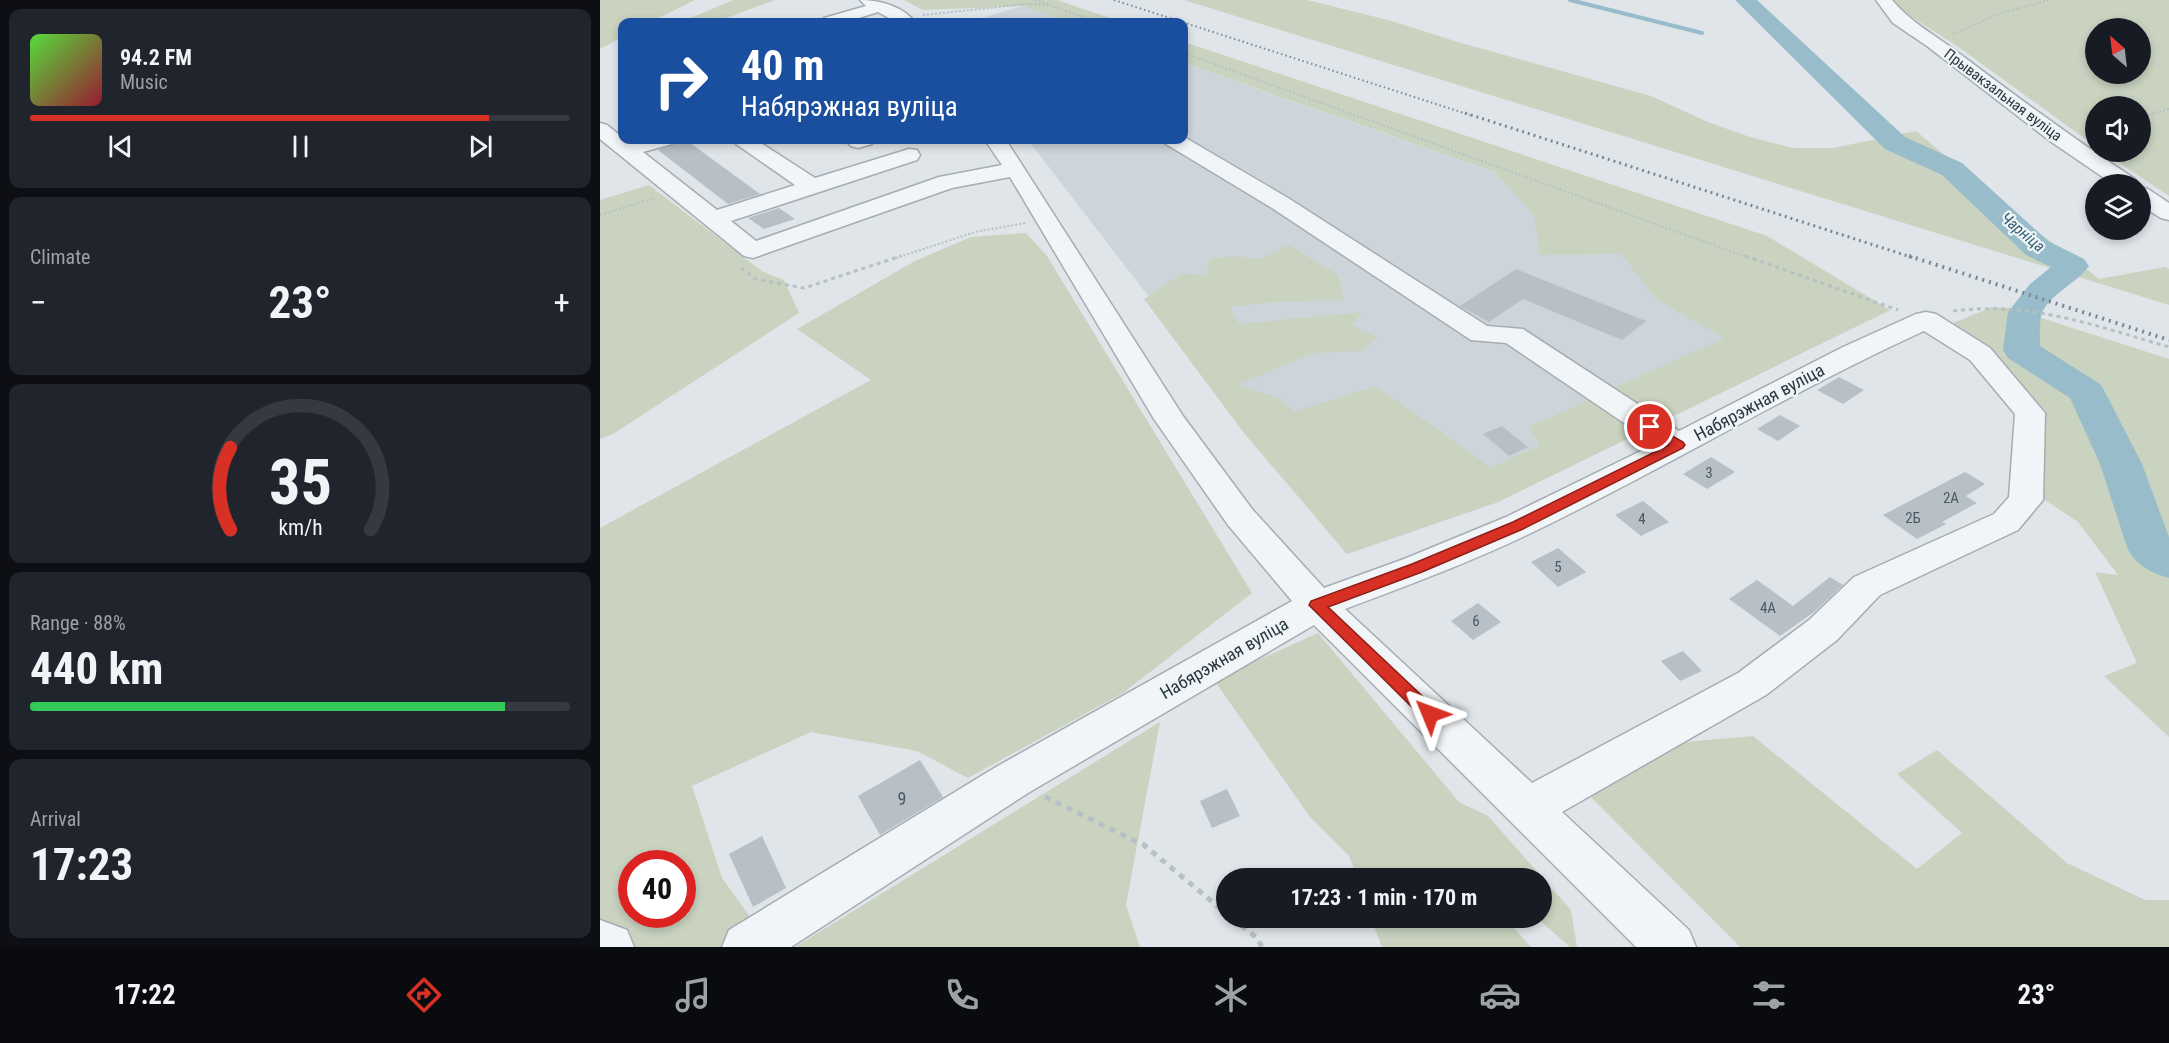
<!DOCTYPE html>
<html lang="en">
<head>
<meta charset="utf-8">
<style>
  body { margin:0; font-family:"Roboto Condensed",sans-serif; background:#20242c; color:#f1f3f6; height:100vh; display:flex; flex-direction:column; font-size:22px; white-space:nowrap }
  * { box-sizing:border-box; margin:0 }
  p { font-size:20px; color:#9ea1a6 }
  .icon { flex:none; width:33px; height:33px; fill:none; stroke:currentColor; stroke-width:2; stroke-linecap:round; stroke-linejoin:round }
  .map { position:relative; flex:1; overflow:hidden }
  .details { display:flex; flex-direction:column; gap:9px; padding:9px; background:#0d0f14; width:600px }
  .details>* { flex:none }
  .top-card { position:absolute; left:18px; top:18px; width:570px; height:126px; border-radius:12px; box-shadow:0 3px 9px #0003; background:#1a4fa0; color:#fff; overflow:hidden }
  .needle { width:39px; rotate:332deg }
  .controls { position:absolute; left:1485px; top:18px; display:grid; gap:12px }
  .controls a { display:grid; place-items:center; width:66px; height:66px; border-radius:50%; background:#171b24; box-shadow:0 3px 9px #0003; font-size:30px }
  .speed { position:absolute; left:18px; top:850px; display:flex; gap:12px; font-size:30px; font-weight:700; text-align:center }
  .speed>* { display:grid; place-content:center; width:78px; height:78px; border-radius:50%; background:#171b24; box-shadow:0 3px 9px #0003; line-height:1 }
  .speed .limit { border:9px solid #d22; background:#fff; color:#111 }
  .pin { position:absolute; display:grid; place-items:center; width:51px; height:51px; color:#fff; margin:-26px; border:3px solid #fff; border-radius:50%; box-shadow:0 2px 6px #0007 }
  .me { position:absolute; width:66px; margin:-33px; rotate:314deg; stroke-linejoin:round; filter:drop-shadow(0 0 4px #0008) }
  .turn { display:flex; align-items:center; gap:21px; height:126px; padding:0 24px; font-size:27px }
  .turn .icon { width:78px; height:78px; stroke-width:2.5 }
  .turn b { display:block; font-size:42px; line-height:51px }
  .big { font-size:45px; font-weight:700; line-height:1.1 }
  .details .tile { flex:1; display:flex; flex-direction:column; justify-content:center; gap:9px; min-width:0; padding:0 21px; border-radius:12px; background:#20242c }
  .details .dial { align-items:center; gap:0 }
  .dial svg { height:156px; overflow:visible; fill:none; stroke:#363941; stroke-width:7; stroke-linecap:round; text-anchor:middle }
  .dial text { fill:#f1f3f6; stroke:none }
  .song { display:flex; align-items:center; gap:18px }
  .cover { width:72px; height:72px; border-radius:9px; background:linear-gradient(135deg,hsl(110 70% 55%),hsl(350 70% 35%)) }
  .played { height:6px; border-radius:3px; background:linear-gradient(90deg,#d93025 85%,#363941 85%) }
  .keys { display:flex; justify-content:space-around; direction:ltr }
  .heat { display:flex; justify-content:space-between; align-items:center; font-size:33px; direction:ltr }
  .charge { height:9px; border-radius:4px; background:linear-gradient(90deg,#34c759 88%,#363941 0) }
  .trip { position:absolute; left:616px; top:868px; width:336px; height:60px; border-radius:30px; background:#171b24; box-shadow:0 3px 9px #0003; font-weight:700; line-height:60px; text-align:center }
  .menu { display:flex; height:96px; justify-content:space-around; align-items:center; background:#090b0e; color:#9ea1a6 }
  .menu .icon { width:42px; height:42px }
  .menu .on { color:#d93025 }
  .menu b { font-size:27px; color:#f1f3f6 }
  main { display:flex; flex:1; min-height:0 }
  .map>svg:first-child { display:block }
</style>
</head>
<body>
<main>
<section class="details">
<div class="tile">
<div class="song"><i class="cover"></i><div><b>94.2 FM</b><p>Music</p></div></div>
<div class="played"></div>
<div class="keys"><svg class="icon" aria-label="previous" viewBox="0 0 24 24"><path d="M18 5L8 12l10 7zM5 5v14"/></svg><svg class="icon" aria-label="pause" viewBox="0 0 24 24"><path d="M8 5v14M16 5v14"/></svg><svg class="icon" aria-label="next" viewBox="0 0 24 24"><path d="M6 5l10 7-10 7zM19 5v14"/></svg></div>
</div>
<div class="tile"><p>Climate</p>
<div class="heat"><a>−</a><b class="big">23°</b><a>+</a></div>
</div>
<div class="tile dial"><svg viewBox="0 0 100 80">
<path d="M14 69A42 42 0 1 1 86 69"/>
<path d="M14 69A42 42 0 0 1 14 27" stroke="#d93025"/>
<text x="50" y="56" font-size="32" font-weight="700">35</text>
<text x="50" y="72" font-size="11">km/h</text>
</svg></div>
<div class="tile"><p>Range · 88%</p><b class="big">440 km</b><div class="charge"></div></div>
<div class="tile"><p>Arrival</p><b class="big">17:23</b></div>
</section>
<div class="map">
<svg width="1569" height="947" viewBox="0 0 1569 947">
  <rect width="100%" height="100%" fill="#dfe5e9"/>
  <!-- built -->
  <g fill="#cdd5db">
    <path d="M424,6L470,22H368L405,11Z"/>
    <path d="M584,63L708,107L1290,310L898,502L747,554L428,140H584Z"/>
  </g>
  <!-- green -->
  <g fill="#c9d3c0" fill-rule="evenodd">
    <path d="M0,0H95L51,22H22V37L0,49Z"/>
    <path d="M133,0H175L115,22H81Z"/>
    <path d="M304,0H457L522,22H469L424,6L323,10Z"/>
    <path d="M584,0H707L788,20L858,42L1051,96L1108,122L1150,137L1193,148H1233L1316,131L1393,197L1499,279L1565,267L1569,269V305Z"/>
    <path d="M1285,0H1569V196L1503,152H1540V106H1496L1495,146L1357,46ZM1496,28H1540V74H1496Z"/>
    <path d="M584,42L1167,236L1290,310L898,502L747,554L644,433L544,299L582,273L606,275L610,259L633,256L659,259L689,245L738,275L744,300L674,302L630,307L639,324L763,312L751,325L777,337L763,351L713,353L638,385L677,397L694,411L776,386L892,468L940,445L929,427L1124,338L1056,299L1021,254L940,255L934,215L895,172L584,63Z"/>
    <path d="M49,185L163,272L184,280L199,313L13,434L0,439V200Z"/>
    <path d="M426,233L447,256L652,593L523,693L368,778L317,751L211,732L92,786L122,878L172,947H0V528L271,380L197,329L315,261L371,237ZM32,864H82V915H32Z"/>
    <path d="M1392,307L1410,308L1569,359V737L1504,676L1537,663L1495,572L1518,575L1478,522L1433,492L1446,411L1404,365L1353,323Z"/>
    <path d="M718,633L859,802L888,816L971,910L977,947H970L937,918H942V879H758L749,856L710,817L614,680Z"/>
    <path d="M560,722L526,905L540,947H195Z"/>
    <path d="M1153,736L1317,869L1362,833L1297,774L1337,750L1467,863L1545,900H1569V947H1140L984,790L1063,744Z"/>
    <path d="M771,918H905L931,947H782Z"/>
  </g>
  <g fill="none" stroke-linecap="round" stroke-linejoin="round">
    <!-- stream -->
    <path stroke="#99bcca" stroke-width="4" d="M970,0L1102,33"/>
    <!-- river -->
    <path fill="#99bcca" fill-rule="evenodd" d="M1135,0H1157L1305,137L1362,163L1448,241L1484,259L1489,266C1477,283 1451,293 1442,313C1439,322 1440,336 1440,346L1500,384L1505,392L1542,464L1569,537V578C1551,573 1538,566 1528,550L1500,464L1470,398L1408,358L1403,350L1408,312L1430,284L1451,267L1426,255L1342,175L1285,149Z"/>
  </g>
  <!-- building -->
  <g fill="#b6c0c6">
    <path d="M86,140L160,194L128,204L58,150Z"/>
    <path d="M179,208L195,219L164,229L148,218Z"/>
    <path d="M916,269L1046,321L1022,340L923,299L889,322L860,306Z"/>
    <path d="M1239,377L1264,390L1243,404L1217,390Z"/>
    <path d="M1180,415L1200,426L1178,441L1157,429Z"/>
    <path d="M902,426L928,447L909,456L883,434Z"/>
    <path d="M1111,457L1135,472L1107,489L1083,474Z"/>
    <path d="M1365,472L1385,484L1366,496L1377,503L1342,522L1346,524L1317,539L1283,515Z"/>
    <path d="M1043,501L1069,522L1041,536L1015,515Z"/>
    <path d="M958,548L986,572L958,587L931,562Z"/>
    <path d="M1230,577L1243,585L1214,612L1180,636L1129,599L1157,580L1193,606Z"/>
    <path d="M878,603L901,622L873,640L851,621Z"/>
    <path d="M1083,651L1102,671L1080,681L1061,661Z"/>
    <path d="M320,760L343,797L280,835L258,796Z"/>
    <path d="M627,789L640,816L612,828L600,801Z"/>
    <path d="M162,836L186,888L153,907L129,854Z"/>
  </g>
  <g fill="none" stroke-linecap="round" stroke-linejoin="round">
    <!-- minor casing -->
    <g stroke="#a4adb3" stroke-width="3">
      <g id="minor">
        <path d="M260,0C280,0 302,6 315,22H296L278,12L246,22H222L224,18L266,6Z"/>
        <path d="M1276,0H1292C1311,23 1337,36 1360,54C1417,97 1475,140 1535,179L1538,184H1513L1450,141L1327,46L1293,23Z"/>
        <path d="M0,123L7,125L22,137V140L30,143L42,140H75L72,144L43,152L117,210L195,185L136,144L133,140H156L215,178L309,149L317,150L320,155L317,160L131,221L156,241L339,177L402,165L385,140H406L583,416L652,509L724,588L804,559L906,517L1055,444L906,343L871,340L672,208L566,144L563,140H584V137L688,198L887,326L923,329L1079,431L1243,347L1316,314L1326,312L1336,314L1390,348L1445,413L1443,500L1418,530L1280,595L1237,640L1166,695L962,812L1089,930L1096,947H1036L714,625L428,793L191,947H122L129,930L396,767L692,601L628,525L554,419L410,177L352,188L153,258L144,256L0,139ZM1324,331L1370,360L1415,414L1409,497L1394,514L1254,577L1209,620L1138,673L932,783L745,609C808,585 871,562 931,533C1064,469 1190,392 1324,331Z"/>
        <path d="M249,140H276L272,144L258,148L251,146L247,142Z"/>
        <path d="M1540,187L1548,189L1569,203V220L1561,218L1540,205Z"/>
        <path d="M0,920L27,930L34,947H0Z"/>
      </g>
    </g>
    <!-- path-far2 -->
    <g stroke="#b9c0c4" stroke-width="2" stroke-dasharray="2 2" stroke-linecap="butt">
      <path d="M435,0L497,22"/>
      <path d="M323,15L426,4L450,5"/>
      <path d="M1353,34L1401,13L1449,0"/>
      <path d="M584,53L1149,258"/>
      <path d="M1540,117L1569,109"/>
      <path d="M1485,131L1496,129"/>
      <path d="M0,215L54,198"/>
      <path d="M296,258L375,232L425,223"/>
    </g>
    <!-- path-far1 -->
    <g stroke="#b9c0c4" stroke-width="3" stroke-dasharray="4 4" stroke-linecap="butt">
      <path d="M1145,256L1298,310"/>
      <path d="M141,268L156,279L204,288L301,256"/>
      <path d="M1353,311C1429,301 1497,326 1569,347"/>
    </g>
    <!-- path -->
    <g stroke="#b9c0c4" stroke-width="5" stroke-dasharray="6 6" stroke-linecap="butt">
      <path d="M445,797L544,845L627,914"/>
      <path d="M632,918L657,938L662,947"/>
    </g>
    <!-- minor -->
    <use href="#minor" fill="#f2f5f7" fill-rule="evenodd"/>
    <!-- rail-far2 -->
    <path stroke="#788993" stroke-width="2" stroke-dasharray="1.5 3" stroke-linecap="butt" d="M514,0L870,115"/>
    <!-- rail-far1 -->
    <path stroke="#788993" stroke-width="3" stroke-dasharray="2 4" stroke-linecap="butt" d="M865,113L1314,258"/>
    <!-- rail -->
    <path stroke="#788993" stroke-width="4" stroke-dasharray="2 5" stroke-linecap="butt" d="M1309,256L1569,340"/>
  </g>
  <!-- route -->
  <path fill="#d93025" stroke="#8d1f18" stroke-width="1.5" d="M1050,423L1083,442L1085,445L1083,448L923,529L822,572L728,607L836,709L839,714L836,719L830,721L824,719L709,605L711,601L812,564L913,522L1069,445L1046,430L1044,427Z"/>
  <g text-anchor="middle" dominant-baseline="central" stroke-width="4.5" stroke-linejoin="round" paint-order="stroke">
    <!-- far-street labels -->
    <g font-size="15" fill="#283740" stroke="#eff4f6">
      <text transform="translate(1403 95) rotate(37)">Прывакзальная вуліца</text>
    </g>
    <!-- number labels -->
    <g font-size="15" fill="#4c5962">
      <text x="1109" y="473">3</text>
      <text x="1351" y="498">2А</text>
      <text x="1313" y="518">2Б</text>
      <text x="1042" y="519">4</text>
      <text x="958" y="567">5</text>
      <text x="1168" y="608">4А</text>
      <text x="876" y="621">6</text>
    </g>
    <!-- far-water labels -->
    <g font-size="16" font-style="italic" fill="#316075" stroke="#eff4f6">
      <text transform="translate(1423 232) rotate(40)">Чарніца</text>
    </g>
    <!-- street labels -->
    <g font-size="18" fill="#283740" stroke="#eff4f6">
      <text transform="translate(1159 402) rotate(-28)">Набярэжная вуліца</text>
      <text transform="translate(624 658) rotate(-30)">Набярэжная вуліца</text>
    </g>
    <!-- near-number labels -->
    <g font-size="18" fill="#4c5962">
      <text x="302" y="798">9</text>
    </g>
  </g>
</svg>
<div class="controls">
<a><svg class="needle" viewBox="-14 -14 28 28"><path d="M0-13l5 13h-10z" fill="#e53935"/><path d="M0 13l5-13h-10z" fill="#9ea1a6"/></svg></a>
<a><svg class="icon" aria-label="sound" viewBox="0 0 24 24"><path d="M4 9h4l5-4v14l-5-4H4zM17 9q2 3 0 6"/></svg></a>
<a><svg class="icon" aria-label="layers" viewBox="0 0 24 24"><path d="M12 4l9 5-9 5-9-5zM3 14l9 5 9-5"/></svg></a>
</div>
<div class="speed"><div class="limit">40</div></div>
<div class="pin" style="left:1050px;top:427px;background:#d93025"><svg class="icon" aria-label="arrive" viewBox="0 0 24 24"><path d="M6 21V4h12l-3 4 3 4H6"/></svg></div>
<svg class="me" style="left:830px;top:714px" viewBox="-20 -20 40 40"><path d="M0-17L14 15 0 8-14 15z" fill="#d93025" stroke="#fff" stroke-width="4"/></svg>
<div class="trip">17:23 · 1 min · 170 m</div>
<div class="top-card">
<div class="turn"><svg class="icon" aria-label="right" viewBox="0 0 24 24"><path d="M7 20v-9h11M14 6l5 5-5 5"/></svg><div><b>40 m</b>Набярэжная вуліца</div></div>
</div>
</div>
</main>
<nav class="menu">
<b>17:22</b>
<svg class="icon on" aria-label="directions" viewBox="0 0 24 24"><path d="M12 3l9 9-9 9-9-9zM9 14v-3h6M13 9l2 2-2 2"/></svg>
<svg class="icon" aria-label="music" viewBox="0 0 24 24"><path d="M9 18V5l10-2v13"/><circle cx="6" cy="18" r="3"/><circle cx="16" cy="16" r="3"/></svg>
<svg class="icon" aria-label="phone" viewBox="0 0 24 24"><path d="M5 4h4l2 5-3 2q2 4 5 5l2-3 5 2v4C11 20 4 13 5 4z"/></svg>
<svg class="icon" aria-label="climate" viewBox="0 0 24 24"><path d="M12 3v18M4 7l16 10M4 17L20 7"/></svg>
<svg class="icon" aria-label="car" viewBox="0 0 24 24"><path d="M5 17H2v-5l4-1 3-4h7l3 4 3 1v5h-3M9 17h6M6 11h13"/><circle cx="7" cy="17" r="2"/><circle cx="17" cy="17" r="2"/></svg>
<svg class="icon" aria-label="filters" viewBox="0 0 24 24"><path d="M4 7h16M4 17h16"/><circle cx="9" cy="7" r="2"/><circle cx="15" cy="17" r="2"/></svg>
<b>23°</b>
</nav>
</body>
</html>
